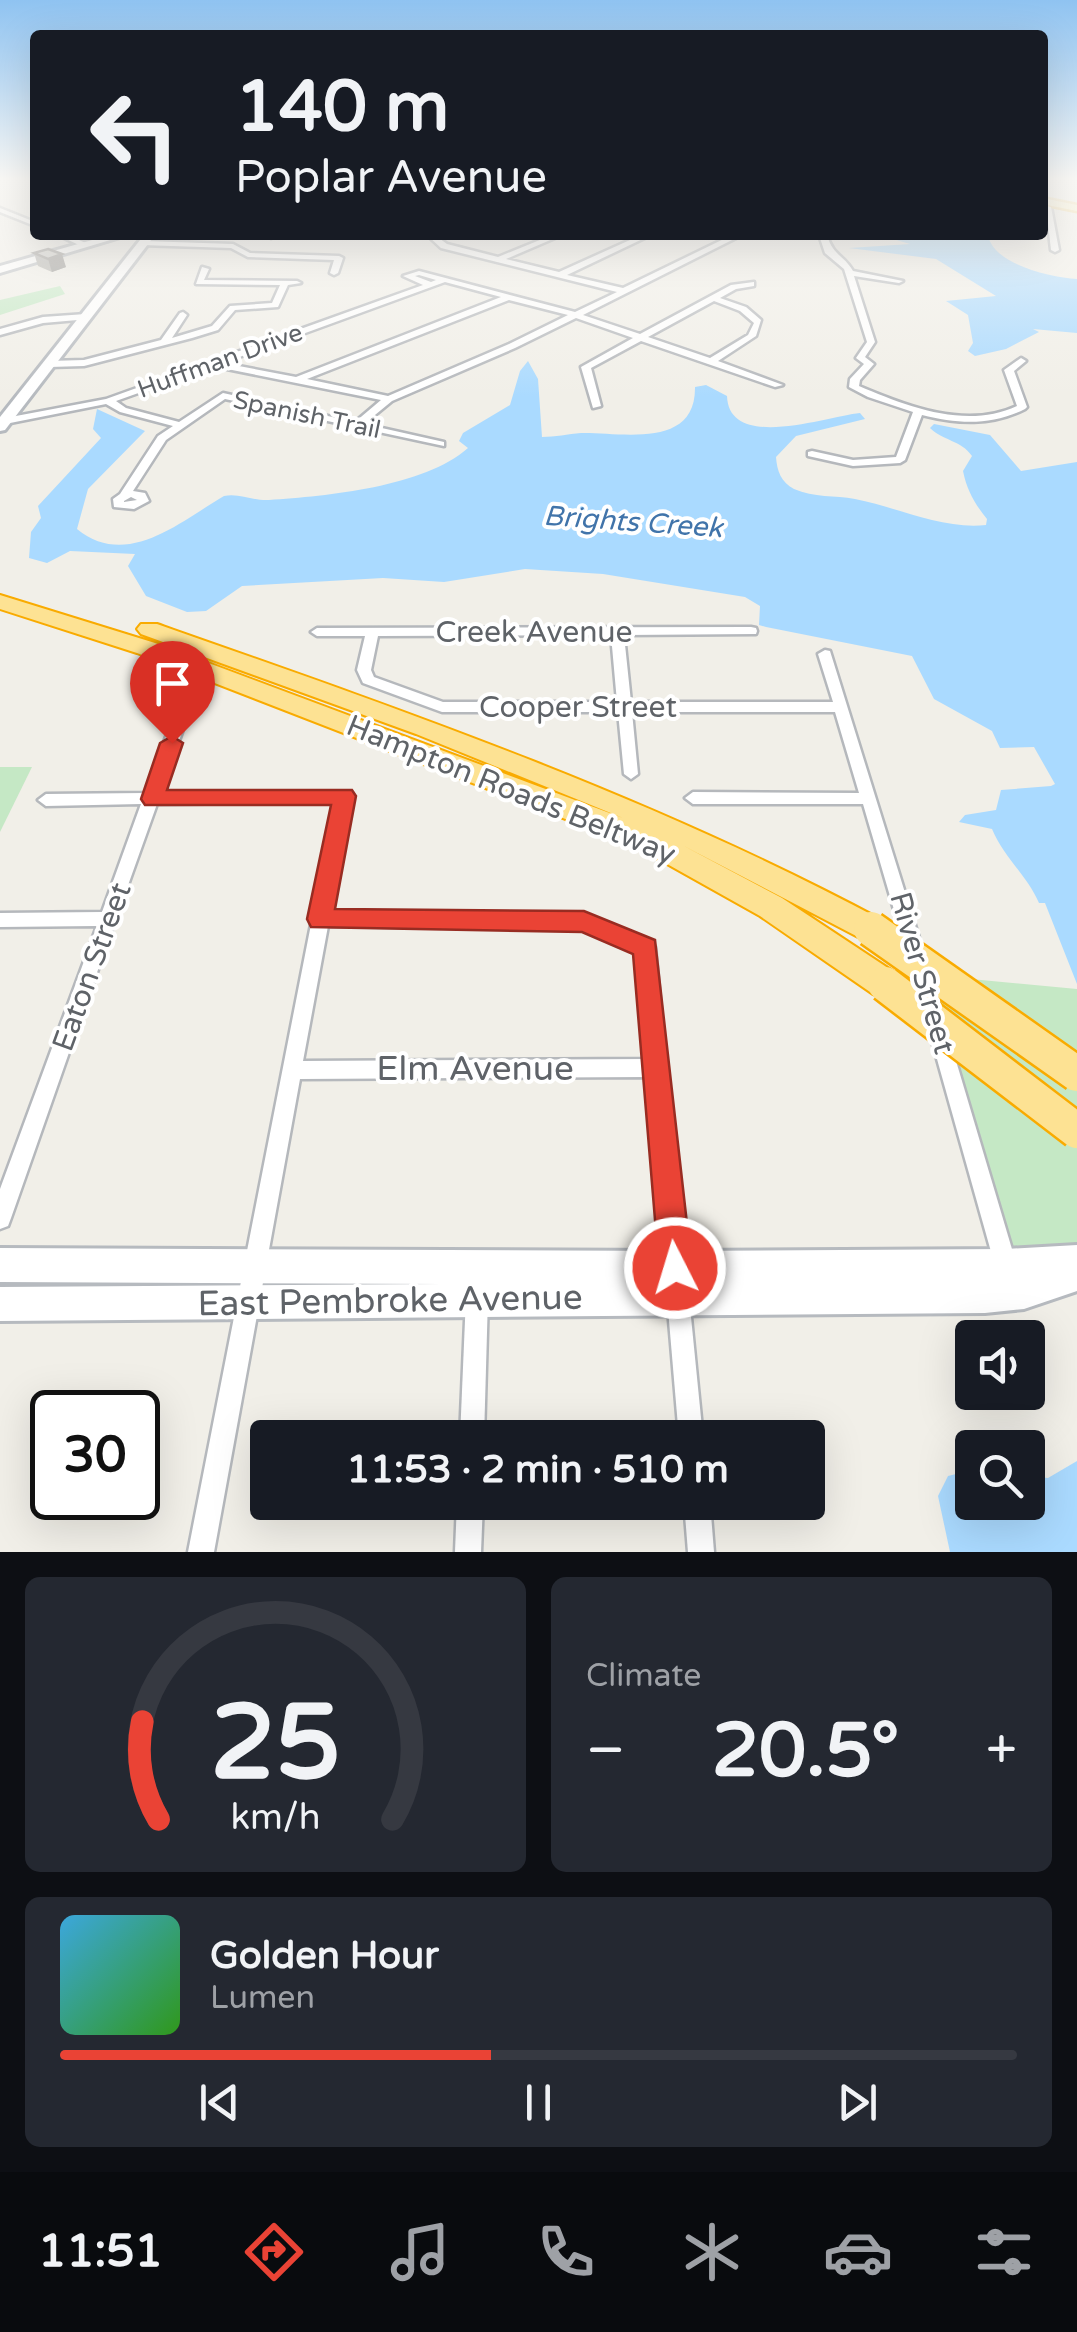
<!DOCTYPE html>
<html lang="en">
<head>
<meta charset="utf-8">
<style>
  body { margin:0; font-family:"Varela Round",sans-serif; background:#242831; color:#f1f3f6; height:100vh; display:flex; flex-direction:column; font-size:38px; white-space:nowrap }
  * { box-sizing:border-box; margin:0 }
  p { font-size:32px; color:#9ea1a6 }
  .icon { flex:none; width:55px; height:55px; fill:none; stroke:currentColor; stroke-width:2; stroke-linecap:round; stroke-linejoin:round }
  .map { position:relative; height:1552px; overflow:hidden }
  .panel { display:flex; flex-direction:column; gap:25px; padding:25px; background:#0d0f14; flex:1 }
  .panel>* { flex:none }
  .guide { position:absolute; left:30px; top:30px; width:1018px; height:210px; border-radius:10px; box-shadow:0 10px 40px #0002; background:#171b24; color:#f1f3f6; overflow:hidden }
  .fabs { position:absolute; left:955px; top:1320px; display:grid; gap:20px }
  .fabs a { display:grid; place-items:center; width:90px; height:90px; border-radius:10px; background:#171b24; box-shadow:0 10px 40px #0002; font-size:50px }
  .speed { position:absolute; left:30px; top:1390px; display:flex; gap:20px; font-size:50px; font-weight:700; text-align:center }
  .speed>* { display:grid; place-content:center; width:130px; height:130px; border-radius:50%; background:#171b24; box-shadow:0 10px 40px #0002; line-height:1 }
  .speed .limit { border:5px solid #111; border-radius:15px; background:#fff; color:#111 }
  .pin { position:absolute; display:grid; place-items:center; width:85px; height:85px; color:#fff; margin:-102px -42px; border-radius:50% 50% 50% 0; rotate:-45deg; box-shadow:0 0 10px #0007 }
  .pin .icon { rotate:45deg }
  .me { position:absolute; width:110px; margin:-55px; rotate:355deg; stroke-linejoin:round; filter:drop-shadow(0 0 8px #0008) }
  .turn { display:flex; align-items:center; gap:35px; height:210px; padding:0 40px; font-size:45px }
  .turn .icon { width:130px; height:130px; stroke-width:2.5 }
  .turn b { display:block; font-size:70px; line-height:85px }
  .big { font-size:75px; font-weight:700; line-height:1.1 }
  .panel .card { flex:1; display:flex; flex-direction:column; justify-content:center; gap:15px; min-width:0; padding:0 35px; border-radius:15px; background:#242831 }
  .panel .dial { align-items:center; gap:0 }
  .dial svg { height:260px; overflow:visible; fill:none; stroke:#363941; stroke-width:7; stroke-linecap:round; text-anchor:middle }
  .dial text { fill:#f1f3f6; stroke:none }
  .song { display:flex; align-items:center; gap:30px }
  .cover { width:120px; height:120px; border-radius:15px; background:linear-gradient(135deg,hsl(200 70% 55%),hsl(110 70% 35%)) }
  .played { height:10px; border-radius:5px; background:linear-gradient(90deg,#ea4335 45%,#363941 45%) }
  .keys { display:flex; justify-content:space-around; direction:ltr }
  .heat { display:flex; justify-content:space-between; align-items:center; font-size:55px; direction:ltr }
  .panel .tiles { flex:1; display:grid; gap:25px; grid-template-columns:1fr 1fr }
  .card:last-child { grid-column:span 2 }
  .trip { position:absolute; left:250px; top:1420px; width:575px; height:100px; border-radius:10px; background:#171b24; box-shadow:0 10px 40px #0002; font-weight:700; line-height:100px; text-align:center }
  .tabs { display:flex; height:160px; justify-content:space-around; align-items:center; background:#090b0e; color:#9ea1a6 }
  .tabs .icon { width:70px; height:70px }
  .tabs .selected { color:#ea4335 }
  .tabs b { font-size:45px; color:#f1f3f6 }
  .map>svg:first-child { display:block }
</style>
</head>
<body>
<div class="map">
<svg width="1077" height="1552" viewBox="0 0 1077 1552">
  <rect width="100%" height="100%" fill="#f1efe8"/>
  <!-- green -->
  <g fill="#c5e8c5">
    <path d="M60,286L65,294L0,315V300Z"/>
    <path d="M0,767H32L0,832Z"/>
    <path d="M918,974L1077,989V1261L1006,1268Z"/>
  </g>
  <!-- water -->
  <g fill="#aadaff">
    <path d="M879,235H988C993,264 1049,277 1077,279V333L1033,329L1039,332L1006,349L975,356L968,351L973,343L968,315L946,301L996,296L936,259L849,248L910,244Z"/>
    <path d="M528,361L538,379L542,437C555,437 568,434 581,433C620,432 696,450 695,387L706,385L727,396C729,452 828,416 860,413L865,419L796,436L776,457C777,471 781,482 794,489C814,498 835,495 855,499C896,507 944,530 986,525L987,519C975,504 967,491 963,471L972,456C961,440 943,441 930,428L934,424L990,435L1021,471L1077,462V984L1045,903H1039C1027,875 1004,858 992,829L959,822L965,815L996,810L1001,790L1051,786L1055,784L1034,747L1000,748L992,731L934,699L912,656L766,627L759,625L760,606L745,597L603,574L525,569L444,582L383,578L242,586L206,611L187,612L146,596L128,566L135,554L70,551L47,563L29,558L31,532L41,518L38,506L101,438L93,429L97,409L145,431L88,489L77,529C127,570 181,521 224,496C240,493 253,501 269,500C327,496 424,487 468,448L459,441L463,433L510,405L520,371Z"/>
    <path d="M1077,1461V1552H950L938,1496L948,1476L972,1470V1502H1028V1476L1048,1478Z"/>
  </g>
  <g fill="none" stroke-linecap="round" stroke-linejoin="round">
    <!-- minor casing -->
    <g stroke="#b5b8bc" stroke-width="5">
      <g id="minor">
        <path d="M1046,206L1051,207L1059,250L1055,252L1051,250Z"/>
        <path d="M0,208L35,222V226L0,212Z"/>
        <path d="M58,235H68L90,245L83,247Z"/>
        <path d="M276,235L271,238L267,236L268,235Z"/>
        <path d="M333,235H360L356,237Z"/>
        <path d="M427,235H435L447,244L498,257L552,235H562L506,259L559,272L641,235H651L567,275L623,288L732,235H742L583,315L640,334L731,285L754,282V286L736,289L720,298L746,307L761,320L756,336L718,361L783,385L775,387L641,341L591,368L601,406L593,408L581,367L633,338L576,318L515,348L392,401L364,424L444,442V446L225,399L166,440L133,491L145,493L149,501L134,509L114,507L113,499L120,494L158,436L173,426L120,412L106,404L0,425V419L106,399L423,285L403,276L419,271L575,312L617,292L441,248ZM419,275L436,280L431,282L415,276ZM445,282L501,297L296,377L223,363ZM509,300L568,315L509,344L388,396L307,379ZM714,301L740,311L754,323L748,335L710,358L648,337ZM214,366L217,367L381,400L355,422L223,393L179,422L126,408L116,401ZM131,497L137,500L124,502V501Z"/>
        <path d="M819,235H827C833,256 844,255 853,271L903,281L899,283L854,276L875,342L865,357L874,364L860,380L859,386C906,406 966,430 1017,406L1004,370L1021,358L1026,361L1014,371L1027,407L1025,409C991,426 958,424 922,415L905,460L900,463L853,466L808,456V452L812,451L853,460L896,457L913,412L868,397L849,387L850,379L864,364L856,358L867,342L844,269L825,253Z"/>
        <path d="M144,241L233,244L250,253L339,256L343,258L338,273L334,275L330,273L334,260L248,257L231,248L141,245Z"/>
        <path d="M202,267L209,269L204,280L297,281L301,283L288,285L278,307L235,310L218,330L192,338L84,366L49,367L44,364L49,361L84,360L161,340L180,313L183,312L187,315L172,338L212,326L230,306L272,303L280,285L196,284Z"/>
        <path d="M86,314L90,317L89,319L43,323L0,335V329L43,317Z"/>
        <path d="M751,627L756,628L757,631L756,634L624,635L631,702H833L818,654L825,650L830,651L942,1012L940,1018L933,1020L926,1018L924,1012L863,804H693L685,798L693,792L859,793L835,712H632L638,774L631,779L624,774L618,712H442L363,683L357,670L365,636H317L311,632L317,628ZM611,635L617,702H443L374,677L371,670L378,636Z"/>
        <path d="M181,710L188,715L161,793L349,792L352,796L330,912L584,915L652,942L655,947L686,1269L683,1277L675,1280L667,1277L664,1269L648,1077L300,1079L214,1552H188L335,802L157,804L117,916L119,919L114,924L11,1218L8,1226L0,1229V1189L97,926L0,927V913L102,912L141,804L46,806L38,800L46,794L145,793L174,715ZM328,926L583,929L638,951L647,1059L303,1061Z"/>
        <path d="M939,1026L946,1028L948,1034L1017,1266L1014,1274L1006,1277L998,1274L995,1266L930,1034L932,1028Z"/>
        <path d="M477,1286L485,1289L488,1297L484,1438H460L466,1297L469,1289Z"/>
        <path d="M678,1286L686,1289L689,1297L703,1438H679L667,1297L670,1289Z"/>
        <path d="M457,1502H483L481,1552H455Z"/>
        <path d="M684,1502H710L714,1552H688Z"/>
      </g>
    </g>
    <!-- secondary casing -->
    <g stroke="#b6babf" stroke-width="6">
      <g id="secondary">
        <path d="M110,235H127L0,273V266Z"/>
        <path d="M144,235H155L5,430L0,431V417Z"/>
        <path d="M1077,1245V1291L1024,1309L985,1313L0,1321V1287L443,1284L0,1282V1248L675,1251L1006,1249Z"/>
      </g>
    </g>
    <!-- primary casing -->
    <g stroke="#f2c960" stroke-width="5">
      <path id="primary" d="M1042,198L1077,205V211L1042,204Z"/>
    </g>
    <!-- motorway casing -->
    <g stroke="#f9ab00" stroke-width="4">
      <path id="motorway" d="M0,595L155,643L623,818L416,734L141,634L137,629L141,624H157C405,711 650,796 882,920L887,929L882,938L871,942L860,938L682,845L782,898L897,974L901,984L897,994L885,998L873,994L760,916L635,846L137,653L0,609Z"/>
    </g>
    <!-- minor -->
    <use href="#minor" fill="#fff" fill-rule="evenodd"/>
    <!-- secondary -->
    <use href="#secondary" fill="#fff" fill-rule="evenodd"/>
    <!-- primary -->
    <use href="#primary" fill="#fff2af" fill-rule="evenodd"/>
    <!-- motorway -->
    <use href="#motorway" fill="#fde293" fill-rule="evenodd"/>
    <!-- motorway-bridge casing -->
    <g stroke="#f9ab00" stroke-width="39" stroke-linecap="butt">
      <g id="motorway-bridge">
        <path d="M871,929L1077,1074"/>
        <path d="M885,984L1077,1131"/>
      </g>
    </g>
    <!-- motorway-bridge -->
    <use href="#motorway-bridge" stroke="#fde293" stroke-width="34"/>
  </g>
  <!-- wall -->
  <path fill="#afaea9" d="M34,253L66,267L52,272L38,266Z"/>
  <!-- shaded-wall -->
  <path fill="#8f8d8a" d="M62,254L66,267L52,272L48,259Z"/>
  <!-- building -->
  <path fill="#cccac5" stroke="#8f8d8a" stroke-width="2.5" d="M48,249L62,254L48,259L34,253Z"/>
  <!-- sky -->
  <linearGradient id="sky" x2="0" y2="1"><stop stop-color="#8fc3f1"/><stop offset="0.45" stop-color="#f9f8f5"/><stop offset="1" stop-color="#f9f8f5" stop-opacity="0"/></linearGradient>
  <rect width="1077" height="397" fill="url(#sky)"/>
  <!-- route -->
  <path fill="#ea4335" stroke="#982c22" stroke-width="2.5" d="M172,736L183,743L167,790H352L356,796L335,909L584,911L655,940L692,1268L687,1280L675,1285L663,1280L659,1268L633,954L582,932L311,927L307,919L331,805H145L141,799L160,743Z"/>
  <g text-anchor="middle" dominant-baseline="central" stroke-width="8" stroke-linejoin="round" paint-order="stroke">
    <!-- far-street labels -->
    <g font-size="25" fill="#5f6368" stroke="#fff">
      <text transform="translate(220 361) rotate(-20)">Huffman Drive</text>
      <text transform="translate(307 415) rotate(12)">Spanish Trail</text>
    </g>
    <!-- far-water labels -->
    <g font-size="28" font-style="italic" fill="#4174aa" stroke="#fff">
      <text transform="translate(633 522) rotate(4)">Brights Creek</text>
    </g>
    <!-- street labels -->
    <g font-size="30" fill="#5f6368" stroke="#fff">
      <text x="534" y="632">Creek Avenue</text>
      <text x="578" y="707">Cooper Street</text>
      <text transform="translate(511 790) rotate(22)">Hampton Roads Beltway</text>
      <text transform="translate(92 967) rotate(-70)">Eaton Street</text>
      <text transform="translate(922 973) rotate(74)">River Street</text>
    </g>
    <!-- near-street labels -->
    <g font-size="35" fill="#5f6368" stroke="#fff">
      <text x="475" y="1069">Elm Avenue</text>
      <text transform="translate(390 1301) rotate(-1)">East Pembroke Avenue</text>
    </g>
  </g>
</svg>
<div class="fabs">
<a><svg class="icon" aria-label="sound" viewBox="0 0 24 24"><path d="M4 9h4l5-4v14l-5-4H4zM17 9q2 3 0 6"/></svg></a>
<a><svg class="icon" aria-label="search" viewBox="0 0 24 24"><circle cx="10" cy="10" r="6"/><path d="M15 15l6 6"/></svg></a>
</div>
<div class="speed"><div class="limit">30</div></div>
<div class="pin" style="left:172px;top:743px;background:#d93025"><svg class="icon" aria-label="arrive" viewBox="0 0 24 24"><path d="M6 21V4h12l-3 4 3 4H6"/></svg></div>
<svg class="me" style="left:675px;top:1268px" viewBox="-20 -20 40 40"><circle r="17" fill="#ea4335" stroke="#fff" stroke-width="3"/><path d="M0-11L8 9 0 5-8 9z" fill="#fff"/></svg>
<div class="trip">11:53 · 2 min · 510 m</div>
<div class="guide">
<div class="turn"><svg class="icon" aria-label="left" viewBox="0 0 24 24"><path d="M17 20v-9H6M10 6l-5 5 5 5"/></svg><div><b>140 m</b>Poplar Avenue</div></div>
</div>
</div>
<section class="panel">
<div class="tiles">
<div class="card dial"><svg viewBox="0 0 100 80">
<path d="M14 69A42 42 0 1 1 86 69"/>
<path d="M14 69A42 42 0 0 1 9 39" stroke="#ea4335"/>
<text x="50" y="56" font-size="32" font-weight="700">25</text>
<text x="50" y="72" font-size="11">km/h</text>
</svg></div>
<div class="card"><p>Climate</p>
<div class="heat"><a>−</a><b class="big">20.5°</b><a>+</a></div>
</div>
<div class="card">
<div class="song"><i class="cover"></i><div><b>Golden Hour</b><p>Lumen</p></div></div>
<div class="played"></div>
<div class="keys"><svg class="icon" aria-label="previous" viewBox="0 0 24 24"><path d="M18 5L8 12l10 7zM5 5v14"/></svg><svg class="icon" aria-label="pause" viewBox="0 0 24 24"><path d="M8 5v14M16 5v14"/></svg><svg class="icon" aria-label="next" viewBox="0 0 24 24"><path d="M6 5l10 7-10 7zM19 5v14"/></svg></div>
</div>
</div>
</section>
<nav class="tabs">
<b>11:51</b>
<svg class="icon selected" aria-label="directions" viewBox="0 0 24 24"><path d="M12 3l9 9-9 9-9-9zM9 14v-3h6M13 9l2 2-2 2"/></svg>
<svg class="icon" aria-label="music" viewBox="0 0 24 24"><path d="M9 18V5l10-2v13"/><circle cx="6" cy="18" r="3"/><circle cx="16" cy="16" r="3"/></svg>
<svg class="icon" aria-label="phone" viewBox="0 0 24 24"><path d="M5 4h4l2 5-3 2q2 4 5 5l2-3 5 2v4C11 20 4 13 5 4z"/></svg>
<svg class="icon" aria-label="climate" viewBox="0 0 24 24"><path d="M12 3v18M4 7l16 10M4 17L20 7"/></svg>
<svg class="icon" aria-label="car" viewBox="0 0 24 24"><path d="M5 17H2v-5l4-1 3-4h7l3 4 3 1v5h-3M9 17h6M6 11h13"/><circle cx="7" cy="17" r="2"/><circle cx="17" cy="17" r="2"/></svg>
<svg class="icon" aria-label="filters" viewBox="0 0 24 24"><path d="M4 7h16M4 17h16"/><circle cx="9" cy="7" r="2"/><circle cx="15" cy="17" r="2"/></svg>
</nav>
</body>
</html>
